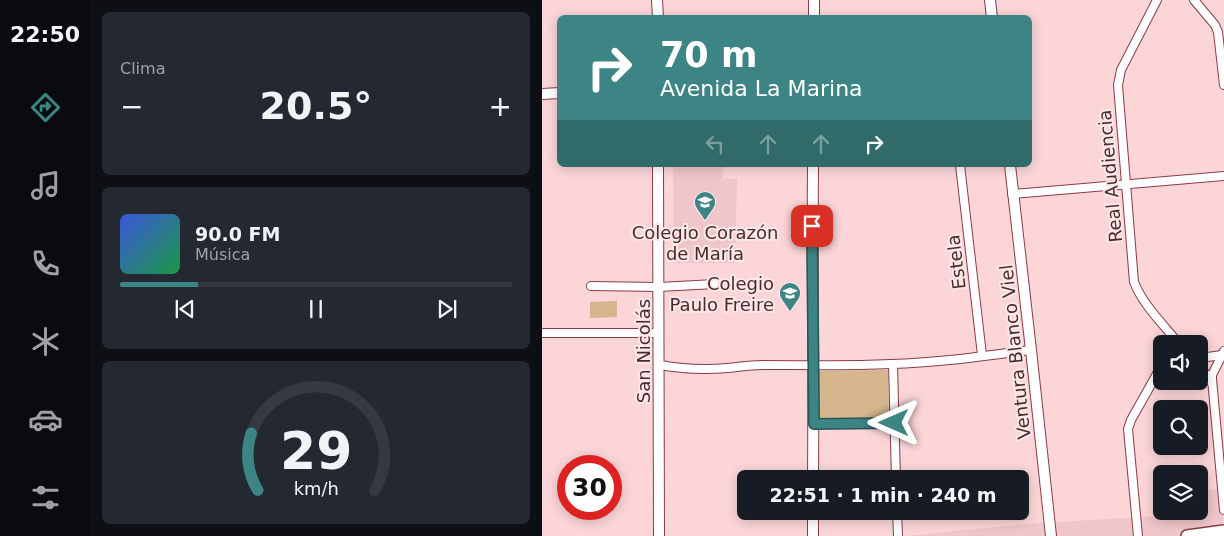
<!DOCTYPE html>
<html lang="es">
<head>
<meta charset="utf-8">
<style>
  body { margin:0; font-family:"DejaVu Sans",sans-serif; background:#242831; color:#f1f3f6; height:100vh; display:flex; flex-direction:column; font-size:19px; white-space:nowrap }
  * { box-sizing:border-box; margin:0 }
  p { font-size:16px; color:#9ea1a6 }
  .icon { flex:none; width:28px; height:28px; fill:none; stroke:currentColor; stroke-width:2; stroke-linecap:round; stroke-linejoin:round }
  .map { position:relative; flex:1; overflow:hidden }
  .panel { display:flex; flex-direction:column; gap:12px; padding:12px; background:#0d0f14; width:452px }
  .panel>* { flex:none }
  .banner { position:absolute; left:15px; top:15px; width:475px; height:152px; border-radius:8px; box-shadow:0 2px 12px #0003; background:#3c8584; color:#fff; overflow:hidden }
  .buttons { position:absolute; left:611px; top:335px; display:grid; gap:10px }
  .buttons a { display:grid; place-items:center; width:55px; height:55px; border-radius:8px; background:#171b24; box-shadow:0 2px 12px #0003; font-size:25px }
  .speed { position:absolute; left:15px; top:455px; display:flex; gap:10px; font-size:25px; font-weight:700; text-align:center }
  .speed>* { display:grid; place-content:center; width:65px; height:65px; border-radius:50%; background:#171b24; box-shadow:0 2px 12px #0003; line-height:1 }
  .speed .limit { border:8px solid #d22; background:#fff; color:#111 }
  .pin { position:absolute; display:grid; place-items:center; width:42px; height:42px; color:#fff; margin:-21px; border-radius:10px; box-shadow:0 2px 8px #0006 }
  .me { position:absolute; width:55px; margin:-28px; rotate:270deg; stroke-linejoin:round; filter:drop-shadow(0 0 4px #0008) }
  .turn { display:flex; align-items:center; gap:18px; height:105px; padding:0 20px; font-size:22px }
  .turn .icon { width:65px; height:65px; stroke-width:2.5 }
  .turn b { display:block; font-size:35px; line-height:42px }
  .lanes { display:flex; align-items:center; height:48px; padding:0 20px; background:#0003; justify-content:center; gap:25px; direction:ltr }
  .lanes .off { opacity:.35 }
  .big { font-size:38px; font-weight:800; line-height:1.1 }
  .panel .card { flex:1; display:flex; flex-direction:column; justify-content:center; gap:8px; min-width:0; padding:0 18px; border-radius:8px; background:#242831 }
  .panel .dial { align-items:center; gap:0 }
  .dial svg { height:130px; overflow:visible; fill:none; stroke:#363941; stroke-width:7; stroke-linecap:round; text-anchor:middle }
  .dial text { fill:#f1f3f6; stroke:none }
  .song { display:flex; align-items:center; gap:15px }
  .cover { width:60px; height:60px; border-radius:8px; background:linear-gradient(135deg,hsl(230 70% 55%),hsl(140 70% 35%)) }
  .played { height:5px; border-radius:2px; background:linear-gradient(90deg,#3c8584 20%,#363941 20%) }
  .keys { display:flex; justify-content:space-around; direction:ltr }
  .heat { display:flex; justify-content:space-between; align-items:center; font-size:28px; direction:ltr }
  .trip { position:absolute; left:195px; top:470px; width:292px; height:50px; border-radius:8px; background:#171b24; box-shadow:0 2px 12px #0003; font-weight:800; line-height:50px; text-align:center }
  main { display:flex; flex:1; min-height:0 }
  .tabs { display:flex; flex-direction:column; width:90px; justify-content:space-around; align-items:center; background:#090b0e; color:#9ea1a6 }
  .tabs .icon { width:35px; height:35px }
  .tabs .current { color:#3c8584 }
  .tabs b { font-size:22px; color:#f1f3f6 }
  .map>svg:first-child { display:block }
</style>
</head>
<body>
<main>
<nav class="tabs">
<b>22:50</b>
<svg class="icon current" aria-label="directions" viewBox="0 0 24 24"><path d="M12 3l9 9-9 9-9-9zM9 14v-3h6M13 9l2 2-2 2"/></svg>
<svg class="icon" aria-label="music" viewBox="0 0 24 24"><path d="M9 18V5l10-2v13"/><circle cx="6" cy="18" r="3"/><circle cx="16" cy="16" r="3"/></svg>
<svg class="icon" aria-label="phone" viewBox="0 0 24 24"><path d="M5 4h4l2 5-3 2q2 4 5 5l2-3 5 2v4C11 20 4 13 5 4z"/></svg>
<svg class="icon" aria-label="climate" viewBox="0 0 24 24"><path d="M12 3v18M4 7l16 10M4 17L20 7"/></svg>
<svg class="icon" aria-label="car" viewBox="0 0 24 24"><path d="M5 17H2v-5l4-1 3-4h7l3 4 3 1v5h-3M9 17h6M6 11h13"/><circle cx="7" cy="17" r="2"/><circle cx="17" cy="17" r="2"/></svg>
<svg class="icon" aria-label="filters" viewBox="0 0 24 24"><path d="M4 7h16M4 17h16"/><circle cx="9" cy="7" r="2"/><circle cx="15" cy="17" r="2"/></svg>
</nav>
<section class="panel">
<div class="card"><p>Clima</p>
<div class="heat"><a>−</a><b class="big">20.5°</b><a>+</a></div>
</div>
<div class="card">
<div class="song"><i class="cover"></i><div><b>90.0 FM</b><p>Música</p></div></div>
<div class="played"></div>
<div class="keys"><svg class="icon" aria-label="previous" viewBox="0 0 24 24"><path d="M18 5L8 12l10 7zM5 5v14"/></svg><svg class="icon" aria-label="pause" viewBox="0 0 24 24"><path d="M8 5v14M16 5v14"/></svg><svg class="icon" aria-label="next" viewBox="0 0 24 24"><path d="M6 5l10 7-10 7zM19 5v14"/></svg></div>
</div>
<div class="card dial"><svg viewBox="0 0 100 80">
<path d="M14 69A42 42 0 1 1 86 69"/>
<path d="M14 69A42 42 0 0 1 10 34" stroke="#3c8584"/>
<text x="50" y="56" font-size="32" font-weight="700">29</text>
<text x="50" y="72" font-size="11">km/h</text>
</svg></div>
</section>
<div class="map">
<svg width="682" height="536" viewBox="0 0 682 536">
  <rect width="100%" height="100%" fill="#fbd5d8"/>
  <!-- built -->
  <g fill="#efc6c9">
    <path d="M131,165H181V179H195L193,263H132Z"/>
    <path d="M665,469L667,490L681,488V536H364L484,524L631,515V511H658V474H626Z"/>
  </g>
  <!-- green -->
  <g fill="#d5b68d">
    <path d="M75,301V317L48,318V302Z"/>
    <path d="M346,370L347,420L277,421L276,371Z"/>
  </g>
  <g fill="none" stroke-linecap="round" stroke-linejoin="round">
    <!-- street casing -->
    <g stroke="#893c46" stroke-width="10">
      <g id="street">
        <path d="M615,0L579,70L576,85L592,282C601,305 621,324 637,344"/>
        <path d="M652,0L673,25L676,32L682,85"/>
        <path d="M418,165L440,355"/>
        <path d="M470,194L682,176"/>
        <path d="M49,286L117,287L173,284"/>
        <path d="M0,333H117"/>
        <path d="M682,351L670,375V379L682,510"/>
        <path d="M658,358L680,355"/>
        <path d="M351,364L354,479"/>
        <path d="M118,365C140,369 163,370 186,368C197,367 208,365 220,365C263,365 306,366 349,364C396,363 443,356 489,350"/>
        <path d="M658,368L665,375L669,382"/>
        <path d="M272,424L352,423"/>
        <path d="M355,511L356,536"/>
        <path d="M596,536L586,429L589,420L620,365"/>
      </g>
    </g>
    <!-- secondary casing -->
    <g stroke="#893c46" stroke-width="12">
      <g id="secondary">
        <path d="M115,0L116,18"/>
        <path d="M448,0L450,18"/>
        <path d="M272,18V0"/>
        <path d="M0,94L18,93"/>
        <path d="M116,165L117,536"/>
        <path d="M468,165L489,350L509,536"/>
        <path d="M271,479C272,374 270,270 271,165"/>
        <path d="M271,536V511"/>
      </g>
    </g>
    <!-- primary casing -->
    <g stroke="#893c46" stroke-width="14">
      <path id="primary" d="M645,536L682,531"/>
    </g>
    <!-- street -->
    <use href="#street" stroke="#fff" stroke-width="8"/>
    <!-- secondary -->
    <use href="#secondary" stroke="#fff" stroke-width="10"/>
    <!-- primary -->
    <use href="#primary" stroke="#fff" stroke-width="11"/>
  </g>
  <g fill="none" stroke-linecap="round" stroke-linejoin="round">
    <!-- route casing -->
    <g stroke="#275656" stroke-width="12">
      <path id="route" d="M270,226L272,424L352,423"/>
    </g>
    <!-- route -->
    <use href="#route" stroke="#3c8584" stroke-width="9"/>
  </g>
  <!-- icons -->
  <defs>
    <g id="school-pin" transform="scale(1.125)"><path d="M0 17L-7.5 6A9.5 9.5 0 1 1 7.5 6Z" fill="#3c8584" stroke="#fbe8e9"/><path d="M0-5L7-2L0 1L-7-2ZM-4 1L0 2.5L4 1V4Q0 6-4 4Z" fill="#fff"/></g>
  </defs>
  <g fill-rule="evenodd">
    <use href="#school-pin" x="163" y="202"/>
    <use href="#school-pin" x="248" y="293"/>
  </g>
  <g text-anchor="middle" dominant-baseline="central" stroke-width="4" stroke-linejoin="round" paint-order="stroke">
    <!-- street labels -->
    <g font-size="18" fill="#4c292c" stroke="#fbe8e9">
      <text transform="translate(568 176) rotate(-95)">Real Audiencia</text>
      <text transform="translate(414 262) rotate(-97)">Estela</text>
      <text transform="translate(101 351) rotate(-90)">San Nicolás</text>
      <text transform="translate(473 352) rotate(-96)">Ventura Blanco Viel</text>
    </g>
    <!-- poi labels -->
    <g font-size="18" fill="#4c292c" stroke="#fbe8e9">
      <text x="163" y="232">Colegio Corazón<tspan x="163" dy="21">de María</tspan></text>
      <text x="232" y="283" text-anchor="end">Colegio<tspan x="232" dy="21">Paulo Freire</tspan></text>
    </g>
  </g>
</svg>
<div class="buttons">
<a><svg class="icon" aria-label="sound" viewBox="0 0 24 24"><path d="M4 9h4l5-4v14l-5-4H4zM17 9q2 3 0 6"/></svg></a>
<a><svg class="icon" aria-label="search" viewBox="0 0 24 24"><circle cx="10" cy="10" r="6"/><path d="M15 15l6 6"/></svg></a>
<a><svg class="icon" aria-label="layers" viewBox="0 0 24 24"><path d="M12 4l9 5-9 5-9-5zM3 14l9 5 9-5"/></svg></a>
</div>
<div class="speed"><div class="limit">30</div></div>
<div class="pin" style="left:270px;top:226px;background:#d93025"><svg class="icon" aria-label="arrive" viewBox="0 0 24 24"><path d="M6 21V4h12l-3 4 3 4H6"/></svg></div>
<svg class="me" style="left:352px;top:423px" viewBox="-20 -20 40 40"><path d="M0-17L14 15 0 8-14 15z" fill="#3c8584" stroke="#fff" stroke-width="4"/></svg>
<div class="trip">22:51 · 1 min · 240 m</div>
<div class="banner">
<div class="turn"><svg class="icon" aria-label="right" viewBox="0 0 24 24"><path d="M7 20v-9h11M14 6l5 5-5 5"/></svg><div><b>70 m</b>Avenida La Marina</div></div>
<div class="lanes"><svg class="icon off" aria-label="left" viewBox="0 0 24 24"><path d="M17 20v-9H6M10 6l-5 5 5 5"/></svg><svg class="icon off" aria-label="ahead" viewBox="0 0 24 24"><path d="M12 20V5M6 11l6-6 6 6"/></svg><svg class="icon off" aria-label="ahead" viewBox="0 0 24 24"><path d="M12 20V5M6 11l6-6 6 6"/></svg><svg class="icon" aria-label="right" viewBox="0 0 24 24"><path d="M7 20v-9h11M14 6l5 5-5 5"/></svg></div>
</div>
</div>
</main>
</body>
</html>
